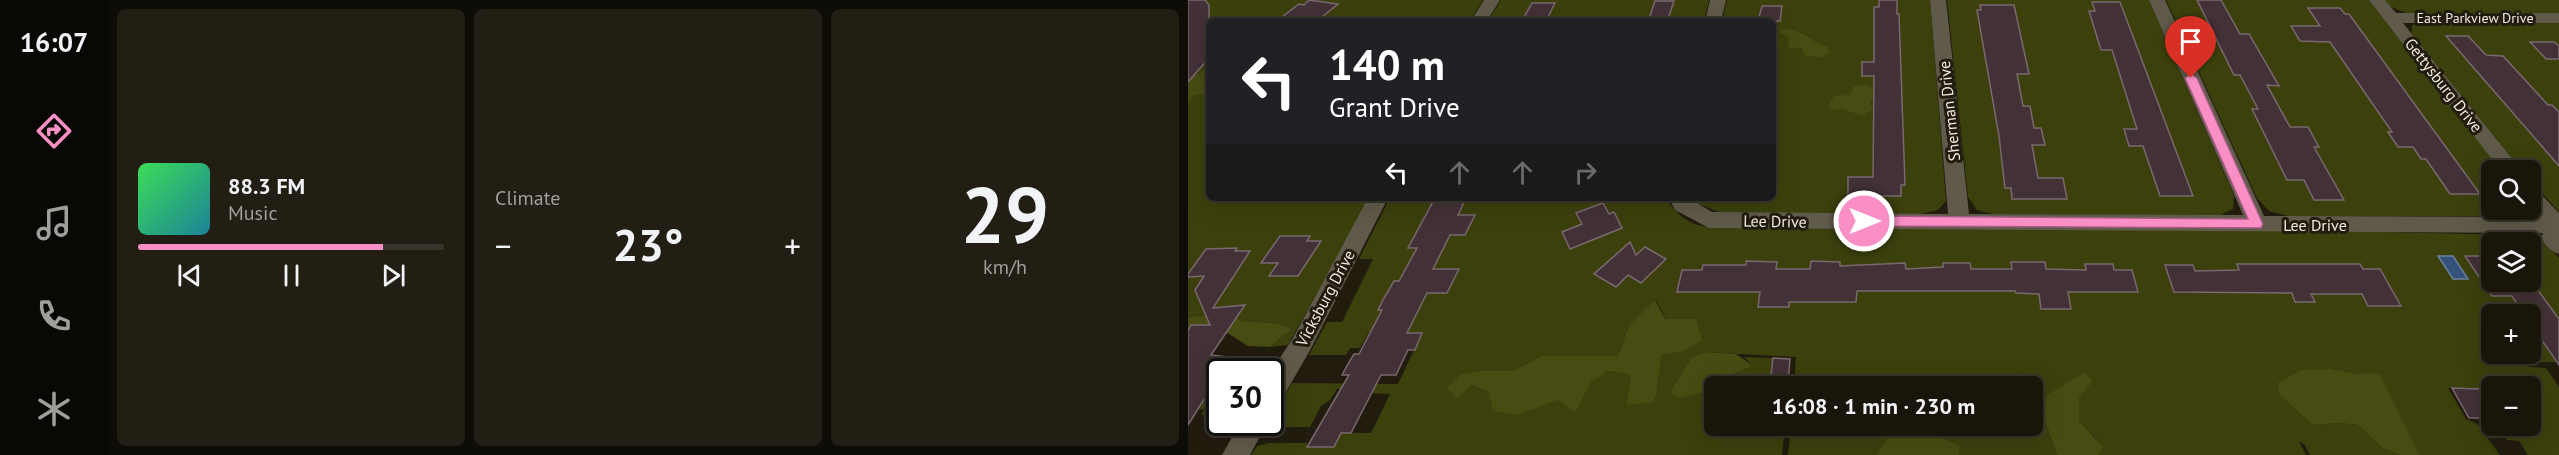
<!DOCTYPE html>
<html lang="en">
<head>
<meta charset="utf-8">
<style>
  body { margin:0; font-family:"PT Sans",sans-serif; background:#221e13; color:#f1f3f6; height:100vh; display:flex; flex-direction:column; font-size:22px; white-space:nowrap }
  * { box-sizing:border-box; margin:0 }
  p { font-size:20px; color:#9f9f9c }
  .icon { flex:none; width:33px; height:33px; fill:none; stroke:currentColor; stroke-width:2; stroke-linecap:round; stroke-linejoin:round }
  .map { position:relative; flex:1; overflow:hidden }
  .panel { display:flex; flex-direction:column; gap:9px; padding:9px; background:#0e0c06; width:1080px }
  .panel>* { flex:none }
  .hud { position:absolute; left:18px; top:18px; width:570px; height:183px; border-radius:9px; box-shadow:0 6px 24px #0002,0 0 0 2px #37342b; background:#202124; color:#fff; overflow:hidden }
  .tools { position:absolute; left:1293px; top:160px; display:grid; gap:12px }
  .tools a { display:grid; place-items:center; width:60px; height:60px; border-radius:9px; background:#19150a; box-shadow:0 6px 24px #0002,0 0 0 2px #37342b; font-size:30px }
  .speed { position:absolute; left:18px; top:358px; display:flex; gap:12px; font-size:30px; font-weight:700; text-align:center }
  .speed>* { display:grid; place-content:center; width:78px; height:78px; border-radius:50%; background:#19150a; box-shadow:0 6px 24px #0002,0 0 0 2px #37342b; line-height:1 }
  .speed .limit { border:3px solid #111; border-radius:9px; background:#fff; color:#111 }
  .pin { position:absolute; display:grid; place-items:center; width:51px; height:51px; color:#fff; margin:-62px -26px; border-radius:50% 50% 50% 0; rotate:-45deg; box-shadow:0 0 6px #0007 }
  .pin .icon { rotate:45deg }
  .me { position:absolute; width:66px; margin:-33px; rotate:90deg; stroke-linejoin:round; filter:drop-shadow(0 0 4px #0008) }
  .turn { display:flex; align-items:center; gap:21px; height:126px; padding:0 24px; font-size:27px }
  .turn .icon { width:78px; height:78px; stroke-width:2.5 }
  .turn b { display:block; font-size:42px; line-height:51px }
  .lanes { display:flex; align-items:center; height:57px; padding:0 24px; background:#0003; justify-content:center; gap:30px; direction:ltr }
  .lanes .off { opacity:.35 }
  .big { font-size:45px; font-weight:800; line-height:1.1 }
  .panel .card { flex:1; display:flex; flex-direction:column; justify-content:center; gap:9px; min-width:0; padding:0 21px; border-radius:9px; background:#221e13 }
  .panel .dial { align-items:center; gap:0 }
  .dial b { font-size:78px; line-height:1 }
  .song { display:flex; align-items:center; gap:18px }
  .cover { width:72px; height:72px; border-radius:9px; background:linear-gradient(135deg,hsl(130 70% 55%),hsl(190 70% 35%)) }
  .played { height:6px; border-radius:3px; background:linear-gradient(90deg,#fa8fc6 80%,#37342b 80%) }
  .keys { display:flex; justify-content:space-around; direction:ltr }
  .heat { display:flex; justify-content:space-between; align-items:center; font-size:33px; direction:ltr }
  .panel .tiles { flex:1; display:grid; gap:9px; grid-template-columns:repeat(3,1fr) }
  .trip { position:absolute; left:516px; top:376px; width:339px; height:60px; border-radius:9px; background:#19150a; box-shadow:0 6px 24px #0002,0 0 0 2px #37342b; font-weight:800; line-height:60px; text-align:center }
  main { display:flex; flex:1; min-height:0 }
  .menu { display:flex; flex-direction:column; width:108px; justify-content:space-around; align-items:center; background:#0a0804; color:#9f9f9c }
  .menu .icon { width:42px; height:42px }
  .menu .selected { color:#fa8fc6 }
  .menu b { font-size:27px; color:#f1f3f6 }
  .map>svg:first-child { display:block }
</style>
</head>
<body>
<main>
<nav class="menu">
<b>16:07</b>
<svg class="icon selected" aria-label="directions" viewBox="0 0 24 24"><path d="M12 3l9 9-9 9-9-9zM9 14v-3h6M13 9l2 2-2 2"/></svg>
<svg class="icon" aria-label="music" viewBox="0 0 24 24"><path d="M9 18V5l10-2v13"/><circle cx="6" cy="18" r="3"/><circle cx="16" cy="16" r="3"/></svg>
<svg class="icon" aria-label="phone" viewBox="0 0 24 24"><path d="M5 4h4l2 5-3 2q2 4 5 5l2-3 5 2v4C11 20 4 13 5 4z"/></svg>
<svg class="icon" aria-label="climate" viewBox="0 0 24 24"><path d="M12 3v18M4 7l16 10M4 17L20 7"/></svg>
</nav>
<section class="panel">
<div class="tiles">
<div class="card">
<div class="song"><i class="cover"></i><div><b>88.3 FM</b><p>Music</p></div></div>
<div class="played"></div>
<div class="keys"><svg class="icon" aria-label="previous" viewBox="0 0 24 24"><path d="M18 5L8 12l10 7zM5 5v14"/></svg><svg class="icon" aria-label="pause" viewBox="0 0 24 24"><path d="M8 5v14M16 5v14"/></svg><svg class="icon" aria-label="next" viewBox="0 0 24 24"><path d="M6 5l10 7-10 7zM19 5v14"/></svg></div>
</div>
<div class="card"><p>Climate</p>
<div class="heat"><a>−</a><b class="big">23°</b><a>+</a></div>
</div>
<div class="card dial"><b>29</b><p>km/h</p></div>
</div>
</section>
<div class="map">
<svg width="1371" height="455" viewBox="0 0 1371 455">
  <rect width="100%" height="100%" fill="#211c0e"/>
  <!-- green -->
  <g fill="#3b400d" fill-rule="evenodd">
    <path d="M0,0H295L282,21H21V198H182L100,345L82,347L104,329L89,323L53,321L38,306L17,315L0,317Z"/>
    <path d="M313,0H521L516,21H300Z"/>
    <path d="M539,0H742L758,201L750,210L731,214L533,213L504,201L502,198H585V21H534Z"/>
    <path d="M759,0H961L1046,196L1045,209L1030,216L805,214L789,210L780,197Z"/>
    <path d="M978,0H1181L1314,171H1304V210H1339V213L1326,216H1100L1081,211L1069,198Z"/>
    <path d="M1196,0H1371V13L1221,14L1201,6Z"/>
    <path d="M1239,23H1371V212L1343,181L1342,171H1334L1224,34V25Z"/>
    <path d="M202,198H476C503,229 507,226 547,228L1142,231L1337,235L1358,243L1371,258V362H1338L1341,367L1358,368L1371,387V455H1340L1331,441L1319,440L1309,426H1342V387H1304L1303,410L1291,389L1260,388L1278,419L1289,424L1312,455H1232L1191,374H1170L1143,369L1125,425L1151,423L1170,425L1194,448L1213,455H1122L1117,445L1111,441L1118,455H909L910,441L891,421V397L855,415L869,455H600L603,426H844V387H606L608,357L516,352L503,358L482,392L530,377L529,387H526V426H597L594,455H63L69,446L81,443H119V447H146L153,433H183L202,394L184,393L185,390L149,389L142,400L133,406L122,427H89L83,420L104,383L210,384L234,333L181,332L172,348H162L158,355H121L139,322H154L185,259H171ZM1304,243H1342V282H1304ZM468,300L494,352L474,353L467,402L443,375L420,371L370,400L331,415L301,392L284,385L293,371H325L353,356H430L441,325ZM1304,315H1342V354H1304Z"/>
    <path d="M556,357L585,358L582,383H600V387H545V374L565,366Z"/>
    <path d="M57,358L92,360L83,375L82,372H48Z"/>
    <path d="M0,384H31L32,423H53L38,427L20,426V415H13L16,410L10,409Z"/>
  </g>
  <!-- forest -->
  <g fill="#474c13">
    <path d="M593,29C618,29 620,42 640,46L641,52L634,57L617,56L614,48H603L600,45L601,37L592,33Z"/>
    <path d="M21,65V92L4,96L0,104V75L12,74Z"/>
    <path d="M679,85L685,89L688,97L682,101L684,109L676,116L654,109L643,110L640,105L646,96L662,95L666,86Z"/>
    <path d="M467,300L477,319H508L514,340L494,352L474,354L467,402L439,405L443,375L420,371L403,382L387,412L370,400L331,415L305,411L301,392L284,385L269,398L259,388L272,375L293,371H325L353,356H430L441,325Z"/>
    <path d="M38,306L53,321L89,323L104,329L82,347L60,346L33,329L0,337V317L17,315Z"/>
    <path d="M516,352L548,354L565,366L545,374V387H529V377L519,379L514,393L491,398L482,392L503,358Z"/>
    <path d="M1143,369L1170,374L1191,373L1232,455H1213L1194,448L1170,425L1151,423L1125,425L1091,394L1090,383L1113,370Z"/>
    <path d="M896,373L905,381L891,397V421L915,447L911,455H869L855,415L859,395Z"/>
    <path d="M734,428L771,446V455H689L704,430Z"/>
  </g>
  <!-- water -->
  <path fill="#34527b" stroke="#6c809a" stroke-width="1.5" d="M1250,256H1265L1280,279H1265Z"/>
  <!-- building -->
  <g fill="#423137" stroke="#7a686e" stroke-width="1.5">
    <path d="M0,0H17L21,5V58L0,82Z"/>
    <path d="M121,0L150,4L129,21L94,17L111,4L116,5Z"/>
    <path d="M691,0H709V14H711L717,185H713V196H660V177H685L686,76H674V62H686V7H691Z"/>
    <path d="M1009,0H1033L1052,34H1061L1091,86L1079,85L1102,127H1120L1131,147H1126L1156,200H1126L1116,180H1099L1064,109H1070L1052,75H1046Z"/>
    <path d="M467,1H486L480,19H461Z"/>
    <path d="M904,2H932L1005,196H972L955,146H941L936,129H949L924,50H913L901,11H907Z"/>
    <path d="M344,3H367L358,21H334Z"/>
    <path d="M792,5H826L841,74H829L835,106H842L846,128H853L857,145H844L850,178H875L879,199H824L823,188H817L811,136L789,10H793Z"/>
    <path d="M574,6H594L592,21H570Z"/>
    <path d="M1120,8H1152L1157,14H1161L1292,194H1262L1238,159H1233L1225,147H1210L1200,132H1204L1142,42L1112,41L1103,26H1132Z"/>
    <path d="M1258,36H1280L1298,55L1315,56L1360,105H1364L1371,112V166Z"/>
    <path d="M1342,42H1366L1371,46V59H1358Z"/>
    <path d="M247,198H278L270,215H287L277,235H262L245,269H271L259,293H239L219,333H234L227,350H220L208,375H193L163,433H153L146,447H119L161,375H154L160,364L166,354H171L194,310H190L196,298L206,281H211L229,248H220Z"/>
    <path d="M415,203L421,214L426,212L434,228L382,249L374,232L394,224L388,213Z"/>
    <path d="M92,236H122L119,241H133L110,276H81L90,263H73Z"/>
    <path d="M442,242L448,255L457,247L478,259L453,283L440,275L428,287L406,274Z"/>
    <path d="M49,248L47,251H62L25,308L57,305L23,355L50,358L41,372H32V380H28L0,425V330L3,325H22L7,290L16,276L0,277V274L18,249Z"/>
    <path d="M1277,256H1304V282H1344L1371,319V365L1342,323V315H1337L1324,296H1304Z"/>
    <path d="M558,261L589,262L588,269H622L623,261L652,262V266L717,263L718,269L755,267V263H782L783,269H824L823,262H857L858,269L898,270L897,264H925L926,270H944L950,292H880L883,309H853L851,294L828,293L827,291H669L668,302H601V307H570L572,292H489L494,270H514L515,265H558Z"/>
    <path d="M1049,264H1172L1175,269H1192L1213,306H1180L1174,294H1123L1127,302H1107L1104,293L986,292L977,265H1005L1007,271L1051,270Z"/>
    <path d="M585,358L602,359L600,383H582Z"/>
    <path d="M1264,388L1291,389L1304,410V418H1281Z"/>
  </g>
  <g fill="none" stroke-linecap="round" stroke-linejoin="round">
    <!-- minor -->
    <g fill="#605a4a" fill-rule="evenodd">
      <path d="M296,0H312L299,21H283Z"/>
      <path d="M522,0H538L533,21H517Z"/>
      <path d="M742,0H758L781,214L1055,215L961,0H977L1076,216L1350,217L1342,209V188L1349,190L1371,213V254C1362,251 1358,246 1353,238L1355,233L521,228L487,210L481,198H501L524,212L760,214Z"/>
      <path d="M1181,0H1197L1208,13H1371V23H1215L1334,171H1313Z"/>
      <path d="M180,198H200L121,352L91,404L82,407V373L105,338Z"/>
      <path d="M52,423H79L62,455H34Z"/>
    </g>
  </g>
  <!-- route -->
  <path fill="#fa8fc6" stroke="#a25d81" stroke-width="1.5" d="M1003,74L1009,78L1075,224L1073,228L676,226L670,221L676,216L1060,219L997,78Z"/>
  <g text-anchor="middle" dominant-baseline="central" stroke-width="6" stroke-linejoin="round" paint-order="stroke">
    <!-- far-street labels -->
    <g font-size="14" fill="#eeeae1" stroke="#211c0e">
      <text x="1287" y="18">East Parkview Drive</text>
    </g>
    <!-- street labels -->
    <g font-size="16" fill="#eeeae1" stroke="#211c0e">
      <text transform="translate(1256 85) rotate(52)">Gettysburg Drive</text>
      <text transform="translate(761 111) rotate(-96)">Sherman Drive</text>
      <text transform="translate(587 221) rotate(1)">Lee Drive</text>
      <text x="1127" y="225">Lee Drive</text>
      <text transform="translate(137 298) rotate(-62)">Vicksburg Drive</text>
    </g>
  </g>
</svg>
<div class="tools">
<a><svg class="icon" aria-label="search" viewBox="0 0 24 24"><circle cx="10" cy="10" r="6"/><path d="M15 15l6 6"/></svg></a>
<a><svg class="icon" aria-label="layers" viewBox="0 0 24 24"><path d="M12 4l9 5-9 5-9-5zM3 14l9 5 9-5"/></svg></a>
<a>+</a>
<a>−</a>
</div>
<div class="speed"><div class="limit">30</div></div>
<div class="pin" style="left:1003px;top:78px;background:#d93025"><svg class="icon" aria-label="arrive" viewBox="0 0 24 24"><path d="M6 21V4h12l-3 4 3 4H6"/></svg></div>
<svg class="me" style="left:676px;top:221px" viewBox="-20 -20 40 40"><circle r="17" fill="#fa8fc6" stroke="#fff" stroke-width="3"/><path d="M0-11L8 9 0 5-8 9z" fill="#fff"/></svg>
<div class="trip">16:08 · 1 min · 230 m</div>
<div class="hud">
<div class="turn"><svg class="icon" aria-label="left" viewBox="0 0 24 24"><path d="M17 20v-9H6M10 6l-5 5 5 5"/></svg><div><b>140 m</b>Grant Drive</div></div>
<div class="lanes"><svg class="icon" aria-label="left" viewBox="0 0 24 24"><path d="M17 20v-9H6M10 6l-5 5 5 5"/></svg><svg class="icon off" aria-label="ahead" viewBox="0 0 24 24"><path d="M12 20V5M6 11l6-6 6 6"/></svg><svg class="icon off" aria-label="ahead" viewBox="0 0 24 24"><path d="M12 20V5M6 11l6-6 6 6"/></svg><svg class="icon off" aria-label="right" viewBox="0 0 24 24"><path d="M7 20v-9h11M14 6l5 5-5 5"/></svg></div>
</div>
</div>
</main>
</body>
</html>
